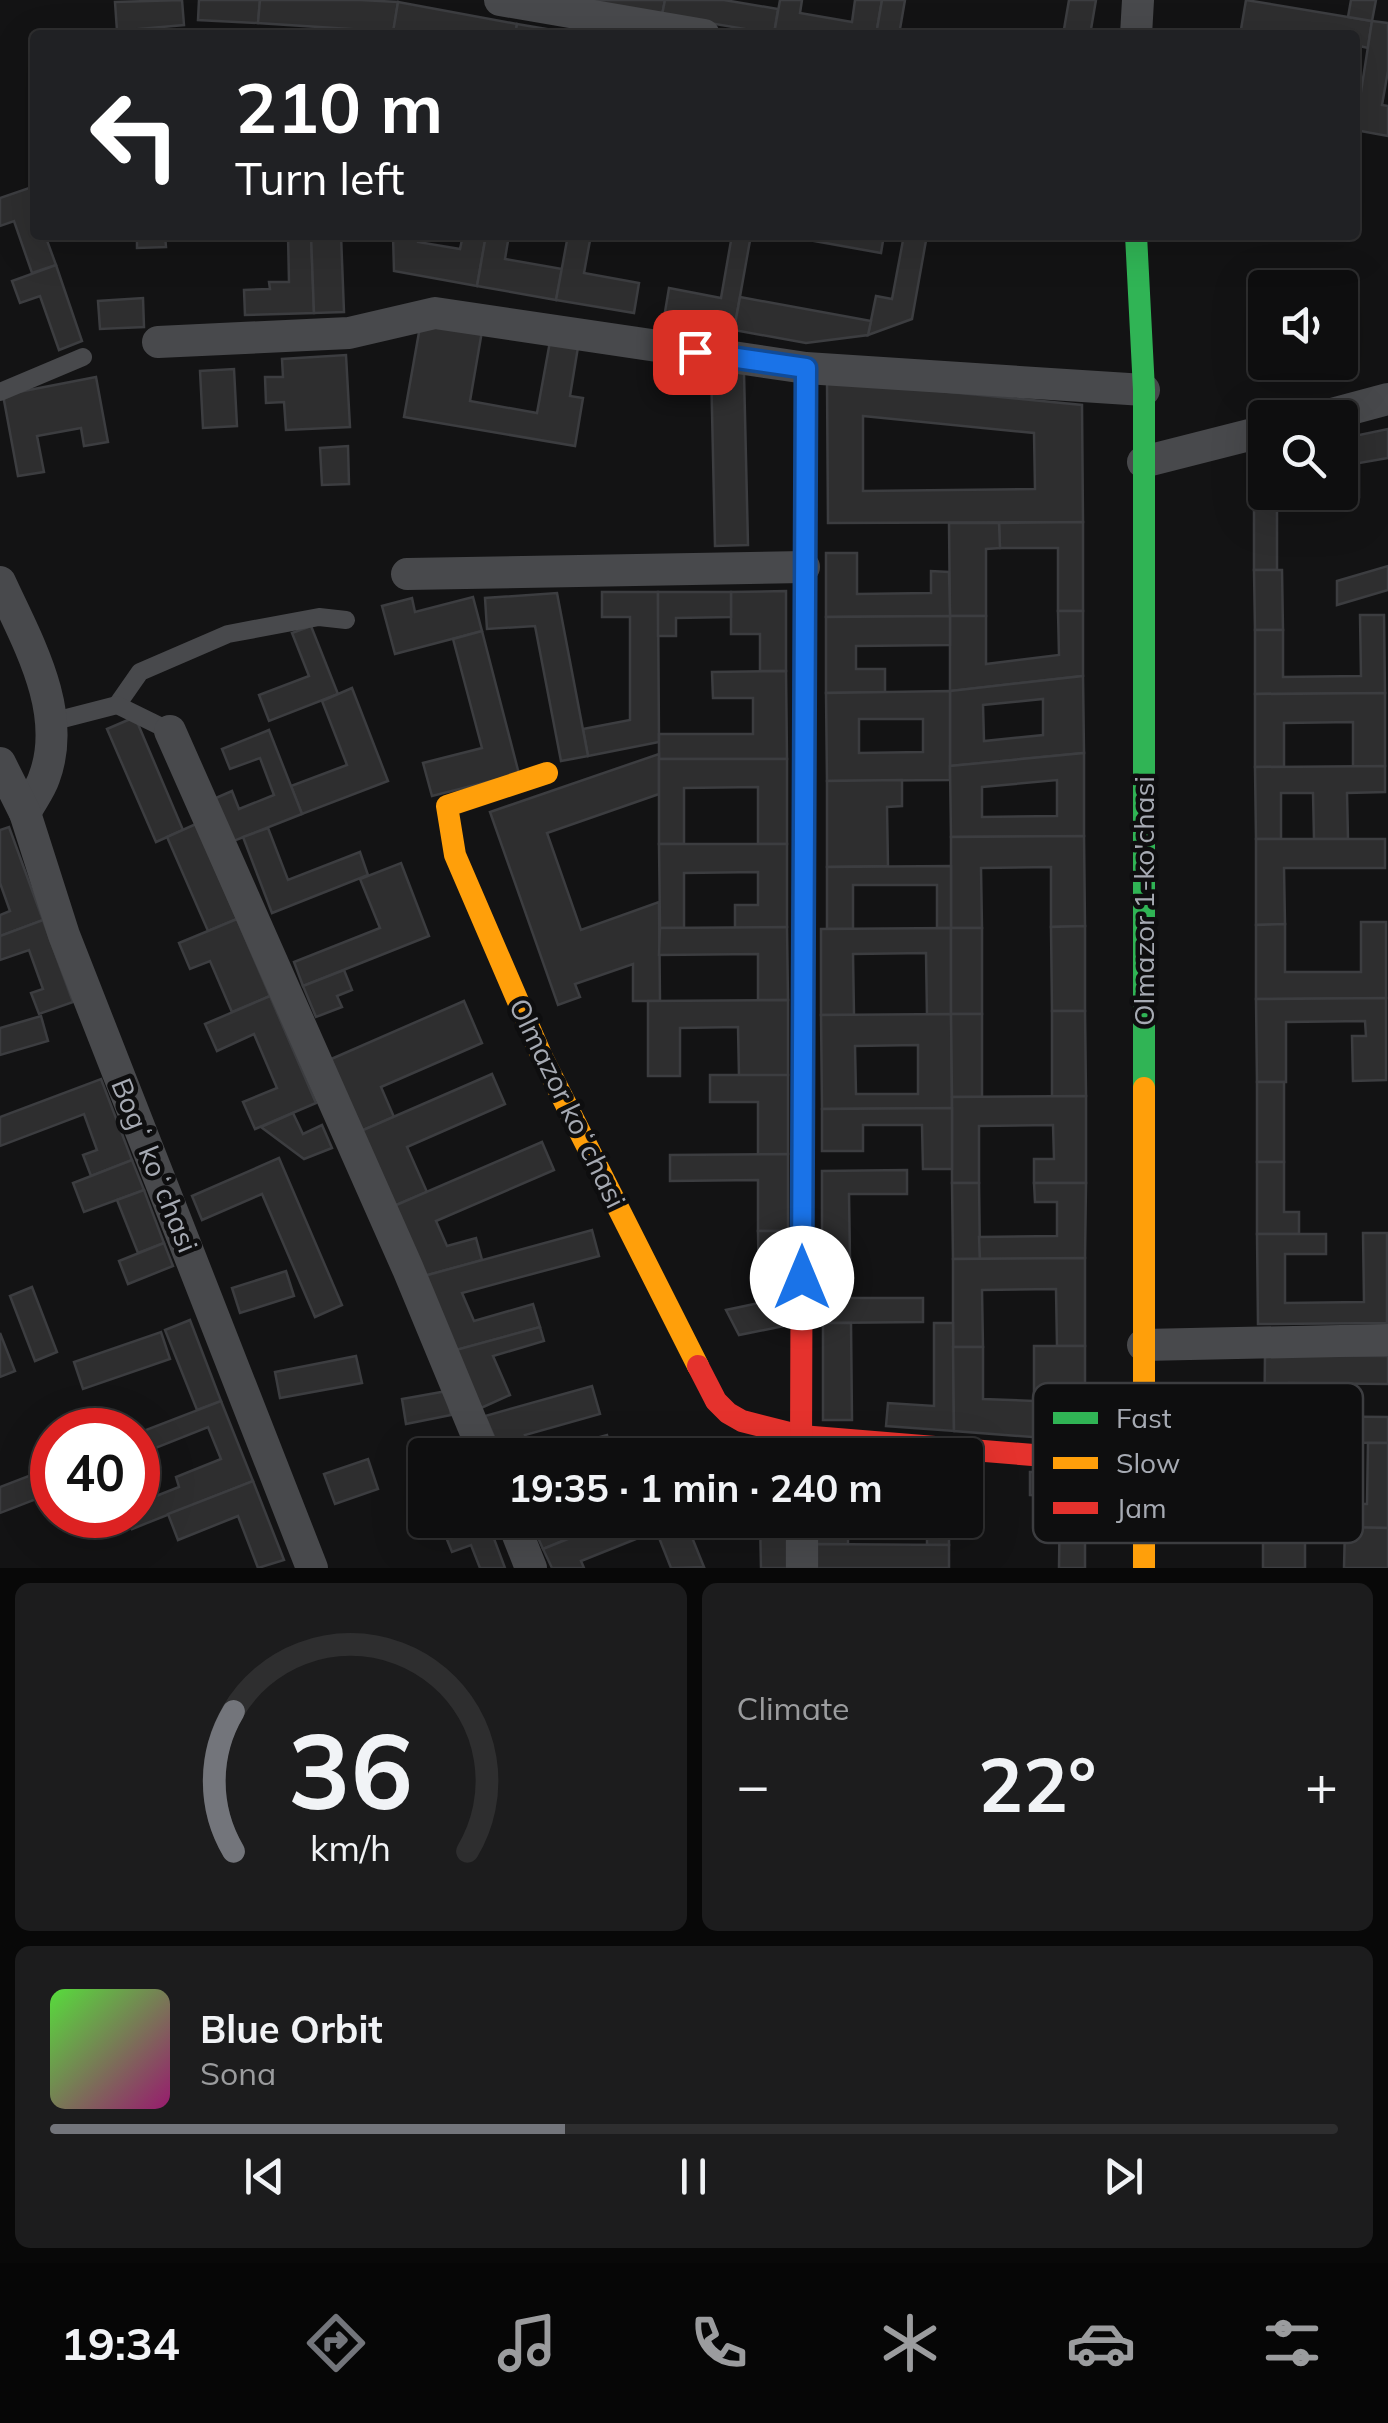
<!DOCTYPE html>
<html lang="en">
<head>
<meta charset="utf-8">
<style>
  body { margin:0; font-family:Mulish,sans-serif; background:#1c1c1d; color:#f1f3f6; height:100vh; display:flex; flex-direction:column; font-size:38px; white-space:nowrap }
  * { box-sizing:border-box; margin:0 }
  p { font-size:32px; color:#9b9c9e }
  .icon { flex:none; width:55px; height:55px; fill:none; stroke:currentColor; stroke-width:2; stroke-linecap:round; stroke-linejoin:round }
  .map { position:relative; height:1568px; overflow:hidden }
  .details { display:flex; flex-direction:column; gap:15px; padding:15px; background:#080808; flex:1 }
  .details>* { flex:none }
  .banner { position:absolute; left:30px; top:30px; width:1330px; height:210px; border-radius:10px; box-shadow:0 10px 40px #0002,0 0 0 2px #2e2e2f; background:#202124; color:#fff; overflow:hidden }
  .fabs { position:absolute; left:1248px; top:270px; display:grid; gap:20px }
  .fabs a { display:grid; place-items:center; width:110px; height:110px; border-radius:10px; background:#0e0e0f; box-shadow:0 10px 40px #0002,0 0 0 2px #2e2e2f; font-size:50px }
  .speed { position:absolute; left:30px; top:1408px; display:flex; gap:20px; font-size:50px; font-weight:700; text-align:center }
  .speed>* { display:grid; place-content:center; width:130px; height:130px; border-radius:50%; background:#0e0e0f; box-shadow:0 10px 40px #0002,0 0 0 2px #2e2e2f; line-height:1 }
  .speed .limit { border:15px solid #d22; background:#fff; color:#111 }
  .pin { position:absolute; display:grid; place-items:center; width:85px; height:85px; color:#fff; margin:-42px; border-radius:20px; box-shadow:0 5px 15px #0006 }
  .me { position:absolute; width:110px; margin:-55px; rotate:0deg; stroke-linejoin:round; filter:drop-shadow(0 0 8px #0008) }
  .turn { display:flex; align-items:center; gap:35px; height:210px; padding:0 40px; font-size:45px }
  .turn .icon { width:130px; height:130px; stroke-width:2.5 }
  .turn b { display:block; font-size:70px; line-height:85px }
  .big { font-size:75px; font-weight:700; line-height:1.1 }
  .details .tile { flex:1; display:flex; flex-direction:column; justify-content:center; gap:15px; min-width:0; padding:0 35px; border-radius:15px; background:#1c1c1d }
  .details .dial { align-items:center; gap:0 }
  .dial svg { height:260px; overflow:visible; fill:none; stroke:#2e2e2f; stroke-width:7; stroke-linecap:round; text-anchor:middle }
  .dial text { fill:#f1f3f6; stroke:none }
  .song { display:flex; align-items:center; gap:30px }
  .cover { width:120px; height:120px; border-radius:15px; background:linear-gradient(135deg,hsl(110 70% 55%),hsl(320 70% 35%)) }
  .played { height:10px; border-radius:5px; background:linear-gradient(90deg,#73757b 40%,#2e2e2f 40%) }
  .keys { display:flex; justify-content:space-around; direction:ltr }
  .heat { display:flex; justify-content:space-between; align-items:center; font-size:55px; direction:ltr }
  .details .tiles { flex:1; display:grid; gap:15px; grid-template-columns:1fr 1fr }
  .tile:last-child { grid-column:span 2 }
  .trip { position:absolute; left:408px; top:1438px; width:575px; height:100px; border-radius:10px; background:#0e0e0f; box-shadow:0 10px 40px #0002,0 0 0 2px #2e2e2f; font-weight:700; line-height:100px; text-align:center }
  .tab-bar { display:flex; height:160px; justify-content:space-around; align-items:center; background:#060606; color:#9b9c9e }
  .tab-bar .icon { width:70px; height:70px }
  .tab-bar .selected { color:#73757b }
  .tab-bar b { font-size:45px; color:#f1f3f6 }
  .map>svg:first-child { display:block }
</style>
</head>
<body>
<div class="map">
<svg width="1388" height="1568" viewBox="0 0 1388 1568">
  <rect width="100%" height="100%" fill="#131314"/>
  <!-- building -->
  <g fill="#2e2e2f" stroke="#3c3d40" stroke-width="2.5" fill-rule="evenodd">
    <path d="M182,0L184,25L117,31L115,2Z"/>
    <path d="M199,0H260L258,23L198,20Z"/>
    <path d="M260,0H361L398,2L393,35H364V30L258,23Z"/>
    <path d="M574,0H665L662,15Z"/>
    <path d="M665,0H724L778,9L774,34L662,15Z"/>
    <path d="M780,0H802L800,13L852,22L855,0H882L876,35L774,34Z"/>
    <path d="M882,0H905L900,29L933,35H876Z"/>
    <path d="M1069,0H1096L1090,35H1063Z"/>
    <path d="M1246,0L1372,21L1368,48L1355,45V35H1292L1271,31L1270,35H1240Z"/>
    <path d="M1351,0H1376L1372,21L1348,17Z"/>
    <path d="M398,2L517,24L515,35H411L393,32Z"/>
    <path d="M1372,21L1388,23V71L1382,105L1388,106V136L1355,130Z"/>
    <path d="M517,24L582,35H515Z"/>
    <path d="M29,188L35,206V235H45L56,265L32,273L14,221L0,226V198Z"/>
    <path d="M137,235H165L166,247L137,248Z"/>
    <path d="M288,235H311L314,313L245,315L244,290L270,289L269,282H289Z"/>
    <path d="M311,235H341L344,312L314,313Z"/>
    <path d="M393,235H417L418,242L460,249L463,235H486L477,286L394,271Z"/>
    <path d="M486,235H509L505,259L562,269L556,300L477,286Z"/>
    <path d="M568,235H591L584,273L639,283L634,313L556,300Z"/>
    <path d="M732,235H751L734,330L664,318L669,288L721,298Z"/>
    <path d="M781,235H884L881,253Z"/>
    <path d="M904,235H927L912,319L868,335L876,296L892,299Z"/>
    <path d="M56,265L82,341L59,350L40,296L20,303L12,281Z"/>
    <path d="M740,297L871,321L868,335L806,343L734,330Z"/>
    <path d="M143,298L144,327L100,329L98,301Z"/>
    <path d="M421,321L482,331L470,401L537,413L551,336L579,341L570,396L583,398L575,446L404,417Z"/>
    <path d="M346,355L350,427L286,430L284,402L266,403L265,377H283L282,359Z"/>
    <path d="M711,366L744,373L748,545L715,546Z"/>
    <path d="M234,369L237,426L203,428L200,371Z"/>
    <path d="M96,377L108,442L84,446L81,428L37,436L44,472L18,476L3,395Z"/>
    <path d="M827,380L1082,405L1083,522L828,523ZM863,416L1034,433L1035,489L863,491Z"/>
    <path d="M1388,429V458L1359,463V497L1340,494V439Z"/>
    <path d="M348,446L349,484L322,485L320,448Z"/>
    <path d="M1265,457V492H1276L1277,501H1254L1250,461Z"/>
    <rect x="1254" y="501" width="23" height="69"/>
    <path d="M1083,522V611H1058V548H1000L999,523Z"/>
    <path d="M949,523H999L1000,548L986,549V616H950Z"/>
    <path d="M826,553H857V594L931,593V571L949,572L950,616L826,617Z"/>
    <path d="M1388,566V590L1337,605V581Z"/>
    <path d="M1254,570H1282L1283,630H1255Z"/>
    <path d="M786,591V671H760V634H731V592Z"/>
    <path d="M602,592H658L659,742L588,756L583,729L630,720V617H602Z"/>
    <path d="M658,592H731V617L676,618V636H658Z"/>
    <path d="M557,593L588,756L561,761L535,626L487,629L485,598Z"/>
    <path d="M473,597L482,631L395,654L382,606L412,598L415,612Z"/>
    <path d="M1058,611H1083V676L950,691V616H986V664L1059,655Z"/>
    <path d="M1360,615H1384L1385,693L1255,694V630H1283V677L1361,676Z"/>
    <path d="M950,616V645L856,646V669H885V692L826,693V617Z"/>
    <path d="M311,626L338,694L269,721L259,695L309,676L292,633Z"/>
    <path d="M482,631L519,774L432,796L423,763L482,748L453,639Z"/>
    <path d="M786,671L787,759H659V734H753V698H713L712,672Z"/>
    <path d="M1083,676L1084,753L950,766V691ZM1043,699V735L984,741L983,705Z"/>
    <path d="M352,688L388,781L302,814L291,786L347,765L322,701Z"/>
    <path d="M950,691V780L827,781L826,693ZM859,719H923V752L859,753Z"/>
    <path d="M1385,693V766L1353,767V722L1284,723V767H1255V694Z"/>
    <path d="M135,717L183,830L156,842L107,729Z"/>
    <path d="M269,730L302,814L226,844L209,801L232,791L239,809L274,795L260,758L230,769L222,749Z"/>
    <path d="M1084,753V836L951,837L950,766ZM1057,780V816L982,817V787Z"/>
    <path d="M659,754V794L547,833L581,930L659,902L660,1001H633V964L575,984L580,997L558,1005L490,812Z"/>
    <path d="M659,759H787V844H758V787L684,788V844H659Z"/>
    <path d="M1385,766V792L1347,793L1348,839H1314L1313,793H1281V839H1256L1255,767Z"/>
    <path d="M902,780V806L887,807L888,866L827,867V781Z"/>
    <path d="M196,824L237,919L208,931L167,837Z"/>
    <path d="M9,827L43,920L0,936V915L10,911L0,883V830Z"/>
    <path d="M268,828L288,880L360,852L368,875L272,913L243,837Z"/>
    <path d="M1084,836L1085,926L1051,927V867L981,868L982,928H951V837Z"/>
    <path d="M1256,839H1385V868H1284L1285,924L1256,925Z"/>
    <path d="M659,844H787V927L735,928V905H758V872L684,873V928H660Z"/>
    <path d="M401,863L429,936L303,986L294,962L380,928L360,879Z"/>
    <path d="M951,866V928H937V885H853V929H827V867Z"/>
    <path d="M237,919L270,996L232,1012L210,961L190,969L179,943Z"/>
    <path d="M43,920L73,1002L39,1014L31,993L43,989L29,950L0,960V936Z"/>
    <path d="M1361,922H1386V998L1256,999V925L1285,924V972H1361Z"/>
    <path d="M1085,926V1011H1052L1051,927Z"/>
    <path d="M787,927L788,1000H758V954L659,955L660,928Z"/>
    <path d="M951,928V1014L927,1015L926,953L853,954L854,1015H821V929Z"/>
    <rect x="951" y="928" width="31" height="86"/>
    <path d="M344,970L352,990L337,996L342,1007L316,1017L303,986Z"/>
    <path d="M270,996L316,1103L255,1129L243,1102L277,1088L254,1034L217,1051L205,1024Z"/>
    <path d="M1386,998V1080L1353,1081L1352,1036H1366L1365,1021L1286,1022V1082H1257L1256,999Z"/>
    <path d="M788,1000V1075L739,1076L738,1027L680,1028V1076H648V1001Z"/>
    <path d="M464,1001L482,1043L381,1087L394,1117L361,1131L329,1060Z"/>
    <path d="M1052,1011H1085L1086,1096L1052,1097Z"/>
    <path d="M951,1014L952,1108L822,1109L821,1015ZM918,1045V1094H856L855,1046Z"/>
    <path d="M951,1014H982V1097H952Z"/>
    <path d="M41,1016L48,1041L0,1055V1028Z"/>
    <path d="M492,1074L505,1104L407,1147L427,1192L394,1206L361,1131Z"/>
    <path d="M710,1075H788V1154L758,1155V1102H710Z"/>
    <path d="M101,1079L132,1160L91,1176L83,1155L97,1150L84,1114L0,1146V1117Z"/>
    <rect x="1257" y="1082" width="27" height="80"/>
    <path d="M1086,1096V1183H1034V1159H1054L1053,1125L979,1126V1183H952V1097Z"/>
    <path d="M952,1108V1169H923L922,1125H863V1151H822V1109Z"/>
    <path d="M293,1113L303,1134L322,1125L332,1148L304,1159L261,1127Z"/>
    <path d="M542,1142L554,1170L436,1221L447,1246L476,1238L482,1260L424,1276L394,1206Z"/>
    <path d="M788,1154V1231H758V1180L670,1181V1155Z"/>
    <path d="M279,1158L342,1305L315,1317L262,1194L202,1220L192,1196Z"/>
    <path d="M132,1160L144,1190L84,1212L73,1183Z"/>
    <path d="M1257,1162H1284V1212H1299V1234H1257Z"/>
    <path d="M907,1170V1194H849L850,1258L822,1259V1171Z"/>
    <path d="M952,1183H979L980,1259H953Z"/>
    <path d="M1034,1183H1086L1085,1258L980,1259L979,1237L1057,1236V1202H1035Z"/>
    <path d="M144,1190L164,1243L138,1253L117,1200Z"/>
    <path d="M592,1230L599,1256L462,1293L474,1321L533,1304L540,1327L456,1350L424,1276Z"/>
    <path d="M758,1231H788L789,1325L739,1335L726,1310L759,1303Z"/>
    <path d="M1363,1233H1387V1323L1258,1324L1257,1234H1326V1254H1285V1303L1364,1302Z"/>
    <path d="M164,1243L173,1266L128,1284L119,1261Z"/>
    <path d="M850,1258V1298H923V1322L823,1323L822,1259Z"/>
    <path d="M1085,1258V1346H1057L1056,1289L982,1290L983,1347H953V1259Z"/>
    <path d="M286,1271L294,1296L240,1313L232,1288Z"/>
    <path d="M32,1287L57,1352L35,1361L10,1296Z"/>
    <path d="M190,1320L221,1401L197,1410L165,1330Z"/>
    <path d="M823,1323H851L852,1420H823Z"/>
    <path d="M934,1323H953L954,1431L886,1426L888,1403L934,1406Z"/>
    <path d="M540,1327L544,1341L493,1356L510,1395L481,1408L456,1350Z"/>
    <path d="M161,1332L170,1359L83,1389L74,1362Z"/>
    <path d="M0,1333L15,1371L0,1377Z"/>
    <path d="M1034,1346H1085V1441L954,1431L953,1347H983V1399L1034,1401Z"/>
    <path d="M1265,1355L1388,1356V1384L1289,1383L1288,1416L1388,1417V1443L1264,1442Z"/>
    <path d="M356,1356L362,1383L280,1398L275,1372Z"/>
    <path d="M592,1386L600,1414L525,1435L534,1455H502L485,1416Z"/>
    <path d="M447,1391L451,1415L406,1424L402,1399Z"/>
    <path d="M221,1401L253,1481L132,1529L127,1515H138V1479L146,1500L179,1487L176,1477L221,1459L208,1427L138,1455V1433Z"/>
    <path d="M607,1435L613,1455H535Z"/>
    <path d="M662,1442L666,1455H614Z"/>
    <path d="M1264,1442H1304V1459H1290L1289,1503L1367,1504L1368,1443H1388V1528L1263,1527Z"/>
    <path d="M368,1459L378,1489L335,1504L324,1474Z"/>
    <path d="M52,1467V1493L0,1513V1487Z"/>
    <path d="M1030,1472H1085V1568H1059L1060,1496L1030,1495Z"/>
    <path d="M253,1481L284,1560L258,1568L238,1516L178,1540L168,1514Z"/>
    <path d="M439,1520H487L505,1568H480L471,1545L452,1552Z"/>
    <path d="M530,1520H564L572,1537L543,1549Z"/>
    <path d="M615,1520H652L656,1531L581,1561L584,1568H552L543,1549Z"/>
    <path d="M652,1520H685L704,1567L671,1568Z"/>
    <path d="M760,1520H787V1568H761Z"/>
    <path d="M817,1520H848V1545L817,1544Z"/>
    <rect x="927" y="1520" width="22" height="25"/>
    <rect x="1263" y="1527" width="42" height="41"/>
    <path d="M1345,1527L1388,1528V1568H1344Z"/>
    <path d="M817,1544L949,1545V1568H817Z"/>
  </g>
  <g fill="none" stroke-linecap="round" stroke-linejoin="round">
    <!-- lane -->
    <g stroke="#48494c" stroke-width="18">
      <path d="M0,392L83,357"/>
      <path d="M117,705L140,672L228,634L319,617L346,620"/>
      <path d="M51,722L117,705L170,731"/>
    </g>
    <!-- street -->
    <g stroke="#48494c" stroke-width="32">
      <path d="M500,0L704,35"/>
      <path d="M1136,35L1138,0"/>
      <path d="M158,342L349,333L435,313L806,368L1144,390"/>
      <path d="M1317,418L1388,399"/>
      <path d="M1143,462L1265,431"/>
      <path d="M407,574L804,567"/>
      <path d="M0,582C27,641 69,712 44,778C40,790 31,801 25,813"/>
      <path d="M170,731L408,1269L485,1455"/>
      <path d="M0,763L25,813L64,935L312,1568"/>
      <path d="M1143,1345L1388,1340"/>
      <path d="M512,1520L531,1568"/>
      <path d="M802,1520V1568"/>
    </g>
    <!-- fast -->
    <path stroke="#30b455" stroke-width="22" d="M1136,235L1144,390V1088"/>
    <!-- slow -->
    <g stroke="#ff9f0a" stroke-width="22">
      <path d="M547,773L447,806L455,855L542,1057L698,1366"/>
      <path d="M1144,1088V1568"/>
      <path d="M802,1132L804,707"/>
    </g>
    <!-- jam -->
    <g stroke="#e5322d" stroke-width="22">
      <path d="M804,707L806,368"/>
      <path d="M698,1366L716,1401L728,1413L742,1421L801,1436L1143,1464"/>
      <path d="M801,1455L802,1132"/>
    </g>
  </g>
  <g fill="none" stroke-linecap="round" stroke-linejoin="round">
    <!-- route casing -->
    <g stroke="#114b97" stroke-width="25">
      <path id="route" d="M695,352L806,368L802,1278"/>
    </g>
    <!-- route -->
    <use href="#route" stroke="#1a73e8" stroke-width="18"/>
  </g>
  <g text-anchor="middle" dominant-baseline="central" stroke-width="9" stroke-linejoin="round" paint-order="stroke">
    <!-- street labels -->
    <g font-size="28" fill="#a6aab3" stroke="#0e0e0f">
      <text transform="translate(1143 901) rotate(-90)">Olmazor 1-ko'chasi</text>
      <text transform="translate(568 1103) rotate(64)">Olmazor koʻchasi</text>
      <text transform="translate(155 1165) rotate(68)">Bogʻ koʻchasi</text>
    </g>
  </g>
  <!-- legend -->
  <rect x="1033" y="1383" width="330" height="160" rx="15" fill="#0e0e0f" stroke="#3c3d40" stroke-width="2.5"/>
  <rect x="1053" y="1412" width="45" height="12" fill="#30b455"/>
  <rect x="1053" y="1457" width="45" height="12" fill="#ff9f0a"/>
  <rect x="1053" y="1502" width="45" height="12" fill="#e5322d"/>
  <g font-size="28" fill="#a6aab3">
    <text x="1116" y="1428">Fast</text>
    <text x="1116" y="1473">Slow</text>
    <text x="1116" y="1518">Jam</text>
  </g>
</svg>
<div class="fabs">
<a><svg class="icon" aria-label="sound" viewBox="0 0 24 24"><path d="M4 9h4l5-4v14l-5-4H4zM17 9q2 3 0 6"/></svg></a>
<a><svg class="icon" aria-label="search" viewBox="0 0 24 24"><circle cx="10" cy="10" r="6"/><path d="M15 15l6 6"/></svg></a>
</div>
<div class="speed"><div class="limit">40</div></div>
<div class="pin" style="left:695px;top:352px;background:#d93025"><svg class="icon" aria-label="arrive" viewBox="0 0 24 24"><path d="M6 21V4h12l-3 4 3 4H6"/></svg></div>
<svg class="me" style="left:802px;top:1278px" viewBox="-20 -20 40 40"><circle r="19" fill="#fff"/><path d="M0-13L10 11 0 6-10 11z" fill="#1a73e8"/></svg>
<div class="trip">19:35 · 1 min · 240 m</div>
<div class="banner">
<div class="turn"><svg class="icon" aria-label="left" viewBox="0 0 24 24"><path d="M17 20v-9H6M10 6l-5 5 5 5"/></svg><div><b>210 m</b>Turn left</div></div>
</div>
</div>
<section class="details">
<div class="tiles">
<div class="tile dial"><svg viewBox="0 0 100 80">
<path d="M14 69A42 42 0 1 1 86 69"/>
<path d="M14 69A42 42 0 0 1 14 26" stroke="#73757b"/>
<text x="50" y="56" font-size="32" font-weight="700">36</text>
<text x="50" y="72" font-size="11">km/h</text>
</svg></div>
<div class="tile"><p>Climate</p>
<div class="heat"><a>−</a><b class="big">22°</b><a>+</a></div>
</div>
<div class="tile">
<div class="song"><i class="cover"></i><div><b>Blue Orbit</b><p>Sona</p></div></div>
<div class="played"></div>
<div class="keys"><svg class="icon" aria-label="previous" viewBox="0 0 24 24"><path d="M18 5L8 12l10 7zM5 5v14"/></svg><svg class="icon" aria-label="pause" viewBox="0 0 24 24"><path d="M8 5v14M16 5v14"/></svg><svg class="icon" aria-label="next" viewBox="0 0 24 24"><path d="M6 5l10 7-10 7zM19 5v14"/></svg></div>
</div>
</div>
</section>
<nav class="tab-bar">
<b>19:34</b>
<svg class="icon selected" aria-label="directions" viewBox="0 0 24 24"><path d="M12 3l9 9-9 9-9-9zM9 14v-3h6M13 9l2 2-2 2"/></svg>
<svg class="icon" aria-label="music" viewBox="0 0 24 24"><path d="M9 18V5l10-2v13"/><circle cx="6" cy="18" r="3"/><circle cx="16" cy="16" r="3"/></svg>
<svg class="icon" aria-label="phone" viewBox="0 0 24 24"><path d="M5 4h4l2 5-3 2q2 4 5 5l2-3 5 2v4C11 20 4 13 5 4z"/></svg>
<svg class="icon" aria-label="climate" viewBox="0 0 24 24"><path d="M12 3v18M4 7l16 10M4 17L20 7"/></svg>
<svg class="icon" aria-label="car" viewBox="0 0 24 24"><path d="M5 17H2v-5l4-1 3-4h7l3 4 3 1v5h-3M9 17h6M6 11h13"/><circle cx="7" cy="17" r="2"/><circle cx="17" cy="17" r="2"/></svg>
<svg class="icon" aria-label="filters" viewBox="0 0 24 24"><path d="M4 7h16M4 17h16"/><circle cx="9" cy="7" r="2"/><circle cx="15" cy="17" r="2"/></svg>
</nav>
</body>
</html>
